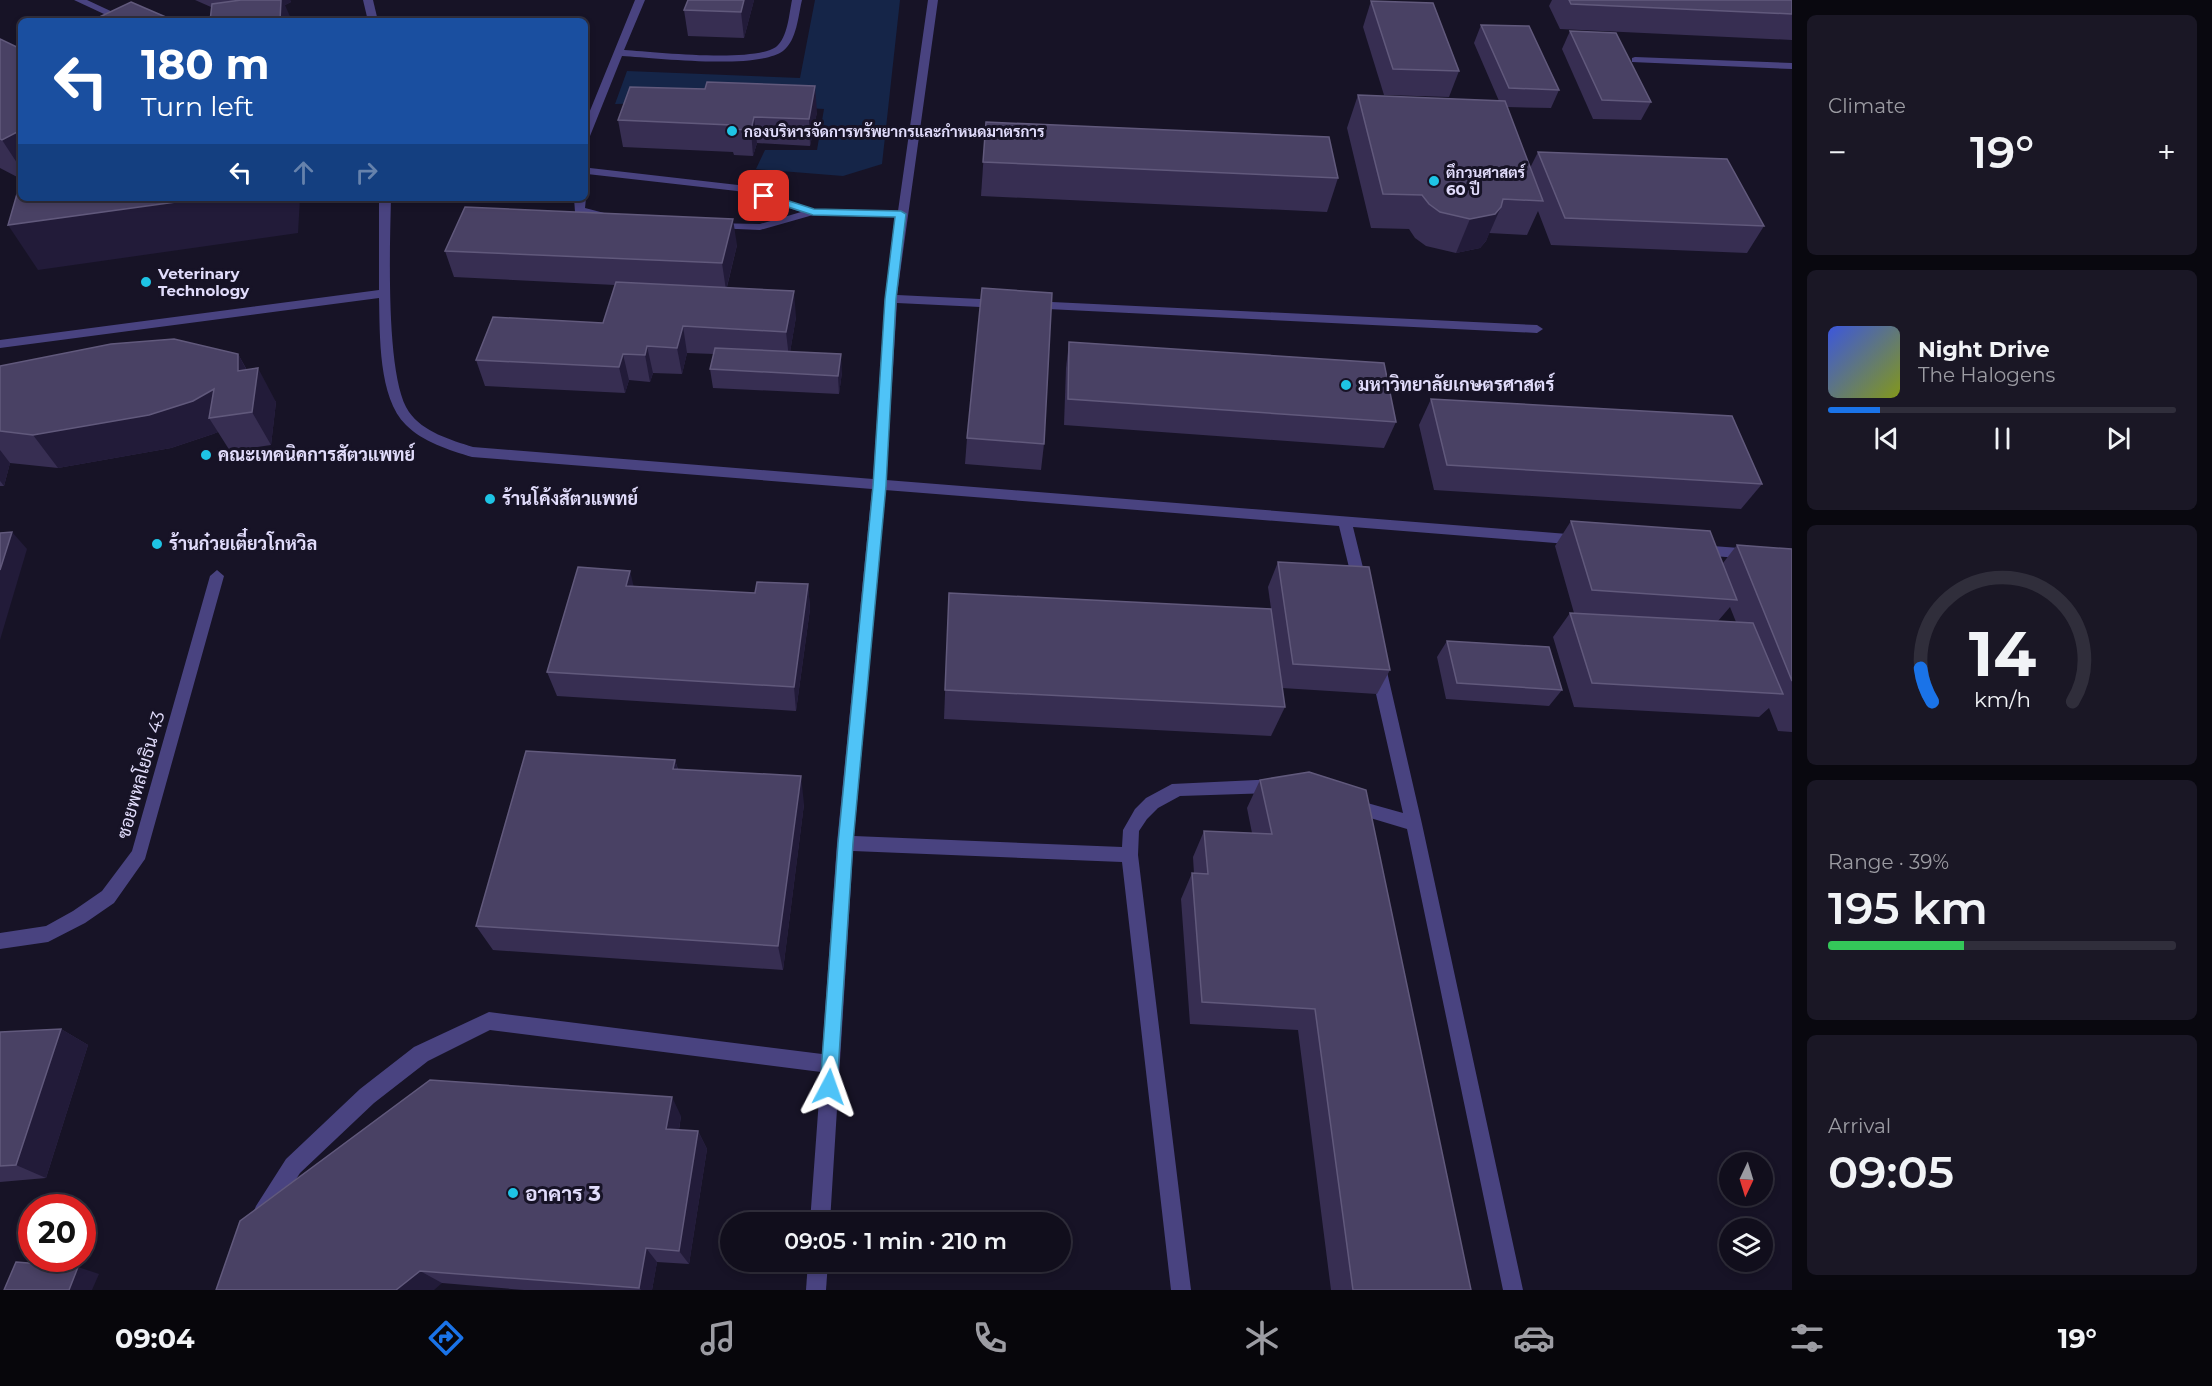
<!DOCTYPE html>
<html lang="en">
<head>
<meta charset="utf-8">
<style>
  body { margin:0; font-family:Montserrat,Sarabun,sans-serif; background:#1a1725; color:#f1f3f6; height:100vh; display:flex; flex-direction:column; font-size:22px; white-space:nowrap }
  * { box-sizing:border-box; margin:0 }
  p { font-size:20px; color:#9c9ca3 }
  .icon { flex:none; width:33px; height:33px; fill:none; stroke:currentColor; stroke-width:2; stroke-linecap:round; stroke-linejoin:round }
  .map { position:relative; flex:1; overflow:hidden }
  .drawer { display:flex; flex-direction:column; gap:15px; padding:15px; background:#09080f; width:420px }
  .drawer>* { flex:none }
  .guide { position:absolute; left:18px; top:18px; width:570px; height:183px; border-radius:9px; box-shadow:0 3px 9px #0003,0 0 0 2px #302e3b; background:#1a4fa0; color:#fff; overflow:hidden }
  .needle { width:39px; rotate:184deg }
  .buttons { position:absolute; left:1719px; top:1152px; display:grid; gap:12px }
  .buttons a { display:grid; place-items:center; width:54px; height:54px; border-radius:50%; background:#110e1c; box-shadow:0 3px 9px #0003,0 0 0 2px #302e3b; font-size:30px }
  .speed { position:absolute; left:18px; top:1194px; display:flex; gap:12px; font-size:30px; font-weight:700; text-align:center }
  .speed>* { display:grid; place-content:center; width:78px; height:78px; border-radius:50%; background:#110e1c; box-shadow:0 3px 9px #0003,0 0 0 2px #302e3b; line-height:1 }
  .speed .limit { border:9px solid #d22; background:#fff; color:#111 }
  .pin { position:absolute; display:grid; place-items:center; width:51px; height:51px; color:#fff; margin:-26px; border-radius:12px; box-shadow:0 3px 9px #0006 }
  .me { position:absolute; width:66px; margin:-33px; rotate:4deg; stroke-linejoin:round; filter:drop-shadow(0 0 4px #0008) }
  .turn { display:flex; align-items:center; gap:21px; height:126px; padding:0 24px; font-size:27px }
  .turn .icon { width:78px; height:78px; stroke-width:2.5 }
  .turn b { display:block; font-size:42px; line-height:51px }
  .lanes { display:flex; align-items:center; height:57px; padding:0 24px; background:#0003; justify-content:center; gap:30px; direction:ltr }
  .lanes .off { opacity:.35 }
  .big { font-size:45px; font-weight:600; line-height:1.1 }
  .drawer .widget { flex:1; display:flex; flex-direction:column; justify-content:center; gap:9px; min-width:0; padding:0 21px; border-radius:9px; background:#1a1725 }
  .drawer .dial { align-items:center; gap:0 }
  .dial svg { height:156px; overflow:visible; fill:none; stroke:#302e3b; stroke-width:7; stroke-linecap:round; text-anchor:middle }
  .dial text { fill:#f1f3f6; stroke:none }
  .song { display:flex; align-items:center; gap:18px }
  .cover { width:72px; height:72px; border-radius:9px; background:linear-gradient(135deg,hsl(230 70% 55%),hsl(70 70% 35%)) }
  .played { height:6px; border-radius:3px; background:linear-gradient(90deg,#1a73e8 15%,#302e3b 15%) }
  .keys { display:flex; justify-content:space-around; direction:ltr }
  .heat { display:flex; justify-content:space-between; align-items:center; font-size:33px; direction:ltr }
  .charge { height:9px; border-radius:4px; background:linear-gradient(90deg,#34c759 39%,#302e3b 0) }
  .trip { position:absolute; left:720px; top:1212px; width:351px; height:60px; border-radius:30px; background:#110e1c; box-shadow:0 3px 9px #0003,0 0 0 2px #302e3b; font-weight:600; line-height:60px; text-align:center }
  .tabs { display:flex; height:96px; justify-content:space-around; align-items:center; background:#07060b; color:#9c9ca3 }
  .tabs .icon { width:42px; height:42px }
  .tabs .current { color:#1a73e8 }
  .tabs b { font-size:27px; color:#f1f3f6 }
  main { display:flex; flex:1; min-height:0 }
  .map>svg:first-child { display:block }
</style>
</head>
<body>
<main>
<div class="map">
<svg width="1792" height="1290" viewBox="0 0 1792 1290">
  <rect width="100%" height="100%" fill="#171326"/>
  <!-- water -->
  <path fill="#152548" d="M815,0H900L882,164L843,176L756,169L765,150H817L824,109L711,102L615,104L627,71L800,78Z"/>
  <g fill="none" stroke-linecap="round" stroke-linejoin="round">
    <!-- service -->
    <g fill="#494380" fill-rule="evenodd">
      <path d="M74,0H87L132,21H119Z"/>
      <path d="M363,0H373L378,21H368Z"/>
      <path d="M635,0H645L624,50C655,52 753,63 776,47C788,37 789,14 792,0H802C798,16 797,40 783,51C757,70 656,58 622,56L590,136L585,139V123Z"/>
      <path d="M928,0H938L897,295L1001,300L1007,304L1001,308L897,303L886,480L1580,535L1587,540L1580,545L1353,527L1367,584L1360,590L1353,584L1339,526L885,490L854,836L1122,847L1123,830L1135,809L1146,798L1172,784L1275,779L1281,781L1283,786L1281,791L1275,793L1180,796L1158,808L1147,819L1139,831L1138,855L1191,1290H1171L1122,862L853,851L830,1222H810L821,1072L490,1030L428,1061L374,1103L300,1173L270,1220L263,1223L256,1220L253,1213L256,1206L286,1159L360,1089L414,1047L489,1012L822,1054L837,843L872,489L472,457C449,450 423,442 406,425C378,398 380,334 379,298L0,348V340L379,290V198H391C390,244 385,378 409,412C423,432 451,440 473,447L873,479L885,299L897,217L813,215L760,230L714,228L710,227V223L760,224L801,212L737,191L587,174L585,165L590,168L738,185L814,209L898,211Z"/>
      <path d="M1635,57L1792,63V69L1632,62V58Z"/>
      <path d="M585,197L586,198L585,208L608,214V218L575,212L574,198Z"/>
      <path d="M1031,301L1537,325L1543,329L1537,333L1027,308V302Z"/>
      <path d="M1699,545L1792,552V562L1699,555L1692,550Z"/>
      <path d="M1377,657L1382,659L1385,663L1422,824L1523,1290H1503L1407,829L1347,811L1345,806L1347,801L1353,799L1403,813L1369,663L1372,659Z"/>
      <path d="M808,1262H828L826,1290H806Z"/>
    </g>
    <!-- minor -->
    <path fill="#494380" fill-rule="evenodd" d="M217,570L224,576L145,859L114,903L85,923L48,942L0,949V933L46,926L73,911L102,891L132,851L210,576Z"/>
  </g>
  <!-- wall -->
  <g fill="#372e52" fill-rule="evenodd">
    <path d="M195,0H290L291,2L285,5L211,7Z"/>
    <path d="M754,0L744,38L688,36L684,10Z"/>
    <path d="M1552,0H1792V40L1560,29L1549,6Z"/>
    <path d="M1371,1L1459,71L1449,97L1384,95L1363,27Z"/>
    <path d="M1481,25L1559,90L1551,108L1507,107L1530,168L1538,152L1764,226L1747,253L1551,245L1538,211L1527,235L1489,233L1486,241L1480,248L1456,253L1426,246L1415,238L1409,229L1371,228L1347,128L1358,95L1499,101L1474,43Z"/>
    <path d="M1570,31L1651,102L1641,120L1593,119L1562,49Z"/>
    <path d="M0,39L21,49V179L0,168Z"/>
    <path d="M817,112L810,146L757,143L753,156L734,155L733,152L623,147L618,120Z"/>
    <path d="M986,122L1338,178L1327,212L981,196Z"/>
    <path d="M737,245L727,287L796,317L790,352L842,372L839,394L713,388L710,369L714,354L687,353L682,374L653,373L650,382L629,380L625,393L485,386L476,360L603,323L615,285L454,277L445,251Z"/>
    <path d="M1069,342L1396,422L1384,448L1064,425L1066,368Z"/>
    <path d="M238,354L247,370L276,402L271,445L230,451L218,432L213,434L171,448L58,468L10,463L4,486H0V366Z"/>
    <path d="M1431,399L1762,484L1741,509L1434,490L1419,425Z"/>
    <path d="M967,438L1044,444L1041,470L965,464Z"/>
    <path d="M1571,521L1723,563L1737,545L1792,549V732L1778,731L1769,708L1759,717L1574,707L1553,637L1570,613H1574L1555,546ZM1730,607L1736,622L1718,621Z"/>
    <path d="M1278,562L1390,670L1377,694L1282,688L1268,587Z"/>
    <path d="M808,584L810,609L796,711L557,696L547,672L634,586L755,593Z"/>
    <path d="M949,593L1285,707L1271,736L944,719Z"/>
    <path d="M1447,641L1562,690L1549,706L1446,699L1437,657Z"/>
    <path d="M675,760L678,769L804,804L783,970L493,950L476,926Z"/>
    <path d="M1260,780L1471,1290H1331L1298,1030L1190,1024L1181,899L1192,873L1194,874L1193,857L1204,831L1252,833L1247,808Z"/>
    <path d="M61,1029L88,1045L46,1178L0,1182V1032Z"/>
    <path d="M681,1116L679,1130L698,1131L707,1149L689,1264L657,1262L652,1290H524L442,1283L216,1290Z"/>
  </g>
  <!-- shaded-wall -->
  <g fill="#221b39">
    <path d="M240,0H290L291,2L285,5L292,21H280Z"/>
    <path d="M744,0H754L744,38L741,12Z"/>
    <path d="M815,86L817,112L810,146L809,119Z"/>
    <path d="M754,117L757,143L753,156L751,130Z"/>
    <path d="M21,130V169L2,140Z"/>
    <path d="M205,198H300L298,233L38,270L8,225Z"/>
    <path d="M1501,207L1486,241L1480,248L1456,253L1470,219Z"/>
    <path d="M733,219L737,245L726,290L722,263Z"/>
    <path d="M794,291L796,317L789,358L786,332Z"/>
    <path d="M683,326L687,353L682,374L677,348Z"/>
    <path d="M647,346L653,373L650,382L645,355Z"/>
    <path d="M238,354L255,386L258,368L276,402L271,445L252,412L238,371Z"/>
    <path d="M623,354L629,380L625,393L619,367Z"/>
    <path d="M841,354L842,372L839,394L838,376Z"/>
    <path d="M214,389L209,418L218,432L213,434L171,448L58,468L33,435Z"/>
    <path d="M0,450L10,463L4,486L0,481Z"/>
    <path d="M12,532L27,549L0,640V570Z"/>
    <path d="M630,571L636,596L626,586Z"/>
    <path d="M808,584L810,609L796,711L794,687Z"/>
    <path d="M675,760L683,788L673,769Z"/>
    <path d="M801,776L804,804L783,970L778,946Z"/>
    <path d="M61,1029L88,1045L46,1178L16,1165Z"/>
    <path d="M672,1097L681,1116L676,1147L666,1129Z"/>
    <path d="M698,1131L707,1149L689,1264L679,1251Z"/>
    <path d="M646,1248L657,1262L652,1290H641L639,1288Z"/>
    <path d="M78,1267L99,1274L92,1290H69Z"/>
    <path d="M420,1271L442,1283L434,1290H396Z"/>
  </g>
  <!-- building -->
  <g fill="#494164" stroke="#61597c" stroke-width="1.5">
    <path d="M241,0H281L280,21H210L212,4Z"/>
    <path d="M688,0H744L741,12L684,10Z"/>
    <path d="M1569,0H1792V14L1571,4Z"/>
    <path d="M1371,1L1433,3L1459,71L1393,69Z"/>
    <path d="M131,2L175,21H91Z"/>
    <path d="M1481,25L1529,26L1559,90L1509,88Z"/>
    <path d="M1570,31L1616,33L1651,102L1602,100Z"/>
    <path d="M0,39L21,49V130L2,140L0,139Z"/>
    <path d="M707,82L815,86L809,119L754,117L751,130L730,129L731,125L618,120L630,87L705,89Z"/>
    <path d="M1358,95L1505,101L1543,201L1503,199L1501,207L1495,214L1470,219L1440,212L1429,204L1422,195L1383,194Z"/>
    <path d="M986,122L1329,137L1338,178L983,162Z"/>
    <path d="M1538,152L1727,159L1764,226L1565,218Z"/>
    <path d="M19,187H21V198H205L8,225Z"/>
    <path d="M465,207L733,219L722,263L445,251Z"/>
    <path d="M616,282L794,291L786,332L683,326L677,348L647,346L645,355L623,354L619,367L476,360L493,317L603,323Z"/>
    <path d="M982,288L1052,293L1044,444L967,438Z"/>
    <path d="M174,339L238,354V371L258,368L252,412L209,418L214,389L193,401L149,415L33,435L0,431V366L111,344Z"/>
    <path d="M1069,342L1384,363L1396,422L1068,399Z"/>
    <path d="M715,348L841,354L838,376L710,369Z"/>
    <path d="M1431,399L1732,416L1762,484L1447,465Z"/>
    <path d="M1571,521L1710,531L1737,600L1592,590Z"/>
    <path d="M12,532L0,570V533Z"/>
    <path d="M1737,545L1792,549V681Z"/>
    <path d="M1278,562L1369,567L1390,670L1293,664Z"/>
    <path d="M578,567L630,571L626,586L755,593L757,582L808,584L794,687L547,672Z"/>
    <path d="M949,593L1271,609L1285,707L945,690Z"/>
    <path d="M1570,613L1753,623L1783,694L1592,683Z"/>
    <path d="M1447,641L1549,647L1562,690L1457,683Z"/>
    <path d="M526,751L675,760L673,769L801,776L778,946L476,926Z"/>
    <path d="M1309,772L1366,790L1471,1290H1353L1315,1009L1202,1002L1192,873L1208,874L1204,831L1272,834L1260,780Z"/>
    <path d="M61,1029L16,1165L0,1166V1032Z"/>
    <path d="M430,1080L672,1097L666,1129L698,1131L679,1251L646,1248L639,1288L420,1271L396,1290H216L240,1221Z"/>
    <path d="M16,1262L78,1267L69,1290H4Z"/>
  </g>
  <!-- route -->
  <path fill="#4fc3f7" stroke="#337fa1" stroke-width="1.5" d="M764,193L814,209L901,211L906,214L896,299L886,486L853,843L837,1087L835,1093L829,1095L823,1093L820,1087L838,843L873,486L885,299L895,217L813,215L760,198L759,196Z"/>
  <!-- markers -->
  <g fill="#1ec4e5" stroke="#171326" stroke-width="2">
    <circle cx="732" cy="131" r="6"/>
    <circle cx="1434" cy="181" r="6"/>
    <circle cx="146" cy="282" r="6"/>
    <circle cx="1346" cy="385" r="6"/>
    <circle cx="206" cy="455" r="6"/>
    <circle cx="490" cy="499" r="6"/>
    <circle cx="157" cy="544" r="6"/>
    <circle cx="513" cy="1193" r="6"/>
  </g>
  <g text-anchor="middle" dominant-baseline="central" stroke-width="6" stroke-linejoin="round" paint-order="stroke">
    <!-- far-poi labels -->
    <g font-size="15" font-weight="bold" fill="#e1dcfb" stroke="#171326" text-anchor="start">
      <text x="744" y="131">กองบริหารจัดการทรัพยากรและกำหนดมาตรการ</text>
      <text x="1446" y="172">ตึกวนศาสตร์<tspan x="1446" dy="17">60 ปี</tspan></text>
      <text x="158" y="273">Veterinary<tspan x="158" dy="17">Technology</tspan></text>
    </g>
    <!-- poi labels -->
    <g font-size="18" font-weight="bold" fill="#e1dcfb" stroke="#171326" text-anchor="start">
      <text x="1358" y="385">มหาวิทยาลัยเกษตรศาสตร์</text>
      <text x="218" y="455">คณะเทคนิคการสัตวแพทย์</text>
      <text x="502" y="499">ร้านโค้งสัตวแพทย์</text>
      <text x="169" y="544">ร้านก๋วยเตี๋ยวโกหวิล</text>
    </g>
    <!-- street labels -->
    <g font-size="18" fill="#e1dcfb" stroke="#171326">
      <text transform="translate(141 775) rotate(-74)">ซอยพหลโยธิน 43</text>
    </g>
    <!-- near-poi labels -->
    <g font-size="21" font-weight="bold" fill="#e1dcfb" stroke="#171326" text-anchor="start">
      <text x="525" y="1193">อาคาร 3</text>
    </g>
  </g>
</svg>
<div class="buttons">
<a><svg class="needle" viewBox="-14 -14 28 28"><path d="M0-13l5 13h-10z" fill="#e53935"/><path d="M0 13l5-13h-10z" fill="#9c9ca3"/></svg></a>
<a><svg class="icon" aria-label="layers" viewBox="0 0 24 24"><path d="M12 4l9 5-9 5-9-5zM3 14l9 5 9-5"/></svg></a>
</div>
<div class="speed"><div class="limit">20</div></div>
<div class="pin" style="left:764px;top:196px;background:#d93025"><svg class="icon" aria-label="arrive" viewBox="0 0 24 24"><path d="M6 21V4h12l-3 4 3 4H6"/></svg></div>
<svg class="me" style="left:829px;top:1087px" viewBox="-20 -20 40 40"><path d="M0-17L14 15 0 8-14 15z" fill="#4fc3f7" stroke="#fff" stroke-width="4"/></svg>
<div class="trip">09:05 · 1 min · 210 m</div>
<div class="guide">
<div class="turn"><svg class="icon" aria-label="left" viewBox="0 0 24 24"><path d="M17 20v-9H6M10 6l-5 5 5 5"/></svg><div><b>180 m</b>Turn left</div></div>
<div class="lanes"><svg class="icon" aria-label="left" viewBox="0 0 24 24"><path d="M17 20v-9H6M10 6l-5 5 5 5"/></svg><svg class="icon off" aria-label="ahead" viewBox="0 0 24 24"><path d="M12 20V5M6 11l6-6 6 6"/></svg><svg class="icon off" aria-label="right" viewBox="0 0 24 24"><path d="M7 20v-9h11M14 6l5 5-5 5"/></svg></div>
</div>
</div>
<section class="drawer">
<div class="widget"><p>Climate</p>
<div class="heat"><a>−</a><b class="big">19°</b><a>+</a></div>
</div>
<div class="widget">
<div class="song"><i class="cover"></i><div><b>Night Drive</b><p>The Halogens</p></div></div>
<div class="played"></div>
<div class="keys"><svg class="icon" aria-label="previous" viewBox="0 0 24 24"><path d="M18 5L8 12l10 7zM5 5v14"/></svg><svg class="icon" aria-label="pause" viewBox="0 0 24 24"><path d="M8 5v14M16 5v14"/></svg><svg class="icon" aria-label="next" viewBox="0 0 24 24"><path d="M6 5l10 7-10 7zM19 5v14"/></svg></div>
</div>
<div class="widget dial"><svg viewBox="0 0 100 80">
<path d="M14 69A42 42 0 1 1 86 69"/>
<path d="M14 69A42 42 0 0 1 8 52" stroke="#1a73e8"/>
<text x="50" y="56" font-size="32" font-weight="700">14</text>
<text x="50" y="72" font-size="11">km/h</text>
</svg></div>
<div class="widget"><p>Range · 39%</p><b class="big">195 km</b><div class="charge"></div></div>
<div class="widget"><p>Arrival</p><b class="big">09:05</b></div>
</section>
</main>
<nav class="tabs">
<b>09:04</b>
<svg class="icon current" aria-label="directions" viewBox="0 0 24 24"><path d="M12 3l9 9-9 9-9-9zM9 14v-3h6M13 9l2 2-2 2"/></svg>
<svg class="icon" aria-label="music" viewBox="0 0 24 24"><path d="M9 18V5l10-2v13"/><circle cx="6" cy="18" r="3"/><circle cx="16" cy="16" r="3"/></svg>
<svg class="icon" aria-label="phone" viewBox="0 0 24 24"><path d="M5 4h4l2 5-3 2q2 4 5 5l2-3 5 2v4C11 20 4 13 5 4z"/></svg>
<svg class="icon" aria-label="climate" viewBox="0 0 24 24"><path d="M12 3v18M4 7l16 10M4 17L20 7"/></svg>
<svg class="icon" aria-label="car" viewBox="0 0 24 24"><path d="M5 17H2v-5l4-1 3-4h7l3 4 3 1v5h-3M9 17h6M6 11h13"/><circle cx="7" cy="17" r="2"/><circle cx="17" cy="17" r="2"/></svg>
<svg class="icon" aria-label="filters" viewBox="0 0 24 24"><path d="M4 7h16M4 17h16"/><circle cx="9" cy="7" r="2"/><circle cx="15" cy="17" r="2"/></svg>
<b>19°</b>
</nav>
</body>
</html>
